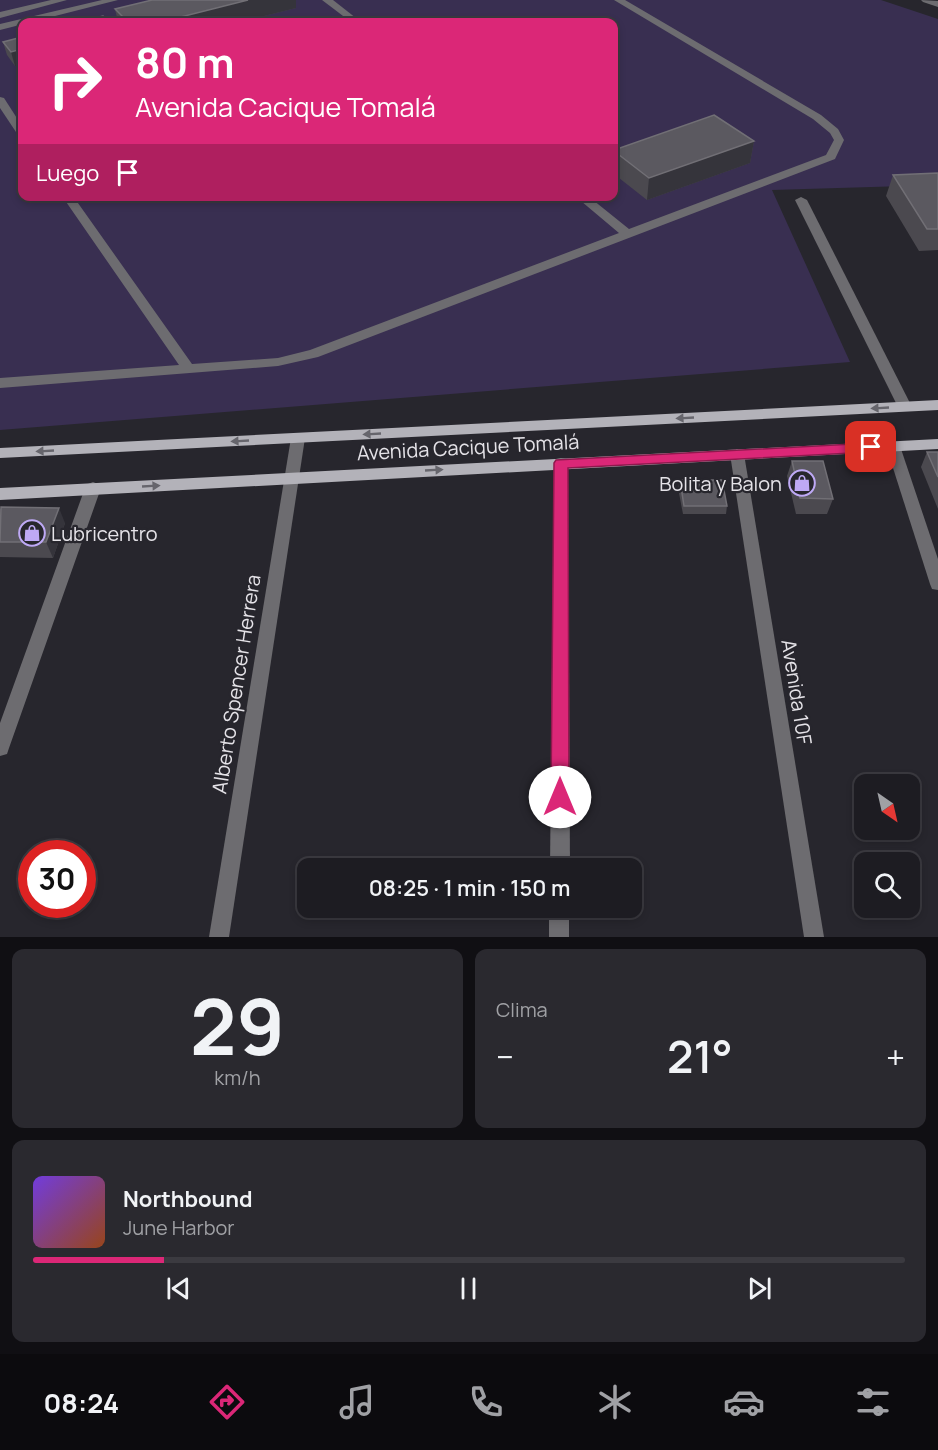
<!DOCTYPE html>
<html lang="es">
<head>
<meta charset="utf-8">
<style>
  body { margin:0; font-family:Manrope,sans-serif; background:#2a292f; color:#f1f3f6; height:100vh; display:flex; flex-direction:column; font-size:22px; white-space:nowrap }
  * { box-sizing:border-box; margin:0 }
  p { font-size:20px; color:#a0a1a5 }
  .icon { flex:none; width:33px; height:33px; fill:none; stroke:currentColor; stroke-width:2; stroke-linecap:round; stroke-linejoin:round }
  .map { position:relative; height:937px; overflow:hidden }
  .panel { display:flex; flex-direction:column; gap:12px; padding:12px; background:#100f13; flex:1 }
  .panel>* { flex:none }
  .guide { position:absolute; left:18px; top:18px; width:600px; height:183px; border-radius:12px; box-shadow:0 3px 9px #0003,0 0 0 2px #3b3a40; background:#db2777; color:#fff; overflow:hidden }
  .needle { width:39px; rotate:146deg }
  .controls { position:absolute; left:854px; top:774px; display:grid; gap:12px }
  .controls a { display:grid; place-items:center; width:66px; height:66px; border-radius:12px; background:#1d1c22; box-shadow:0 3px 9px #0003,0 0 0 2px #3b3a40; font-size:30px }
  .speed { position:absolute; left:18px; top:840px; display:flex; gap:12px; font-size:30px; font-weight:700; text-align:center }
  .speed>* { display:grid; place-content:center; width:78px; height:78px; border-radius:50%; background:#1d1c22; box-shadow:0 3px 9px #0003,0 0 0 2px #3b3a40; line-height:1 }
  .speed .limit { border:9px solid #d22; background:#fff; color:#111 }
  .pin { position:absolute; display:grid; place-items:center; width:51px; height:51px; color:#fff; margin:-26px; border-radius:12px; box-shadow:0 3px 9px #0006 }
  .me { position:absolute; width:66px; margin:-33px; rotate:0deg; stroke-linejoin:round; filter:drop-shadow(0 0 4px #0008) }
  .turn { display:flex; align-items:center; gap:21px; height:126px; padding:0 18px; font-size:27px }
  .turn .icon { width:78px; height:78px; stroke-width:2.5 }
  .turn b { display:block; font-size:42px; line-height:51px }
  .then { display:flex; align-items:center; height:57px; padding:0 18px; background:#0003; gap:12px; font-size:22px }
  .big { font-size:45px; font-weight:600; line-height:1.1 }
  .panel .tile { flex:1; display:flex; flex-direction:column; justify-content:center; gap:9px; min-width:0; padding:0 21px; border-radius:12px; background:#2a292f }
  .panel .dial { align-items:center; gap:0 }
  .dial b { font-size:78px; line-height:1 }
  .song { display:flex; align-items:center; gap:18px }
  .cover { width:72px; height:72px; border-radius:9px; background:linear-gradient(135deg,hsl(260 70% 55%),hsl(20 70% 35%)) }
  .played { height:6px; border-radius:3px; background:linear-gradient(90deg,#db2777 15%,#3b3a40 15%) }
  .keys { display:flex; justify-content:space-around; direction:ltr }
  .heat { display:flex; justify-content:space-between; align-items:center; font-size:33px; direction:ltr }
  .panel .tiles { flex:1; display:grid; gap:12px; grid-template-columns:1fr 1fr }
  .tile:last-child { grid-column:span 2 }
  .trip { position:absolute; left:297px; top:858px; width:345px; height:60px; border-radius:12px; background:#1d1c22; box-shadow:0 3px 9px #0003,0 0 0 2px #3b3a40; font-weight:600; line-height:60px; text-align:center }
  .menu { display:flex; height:96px; justify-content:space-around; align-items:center; background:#0c0b0e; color:#a0a1a5 }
  .menu .icon { width:42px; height:42px }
  .menu .current { color:#db2777 }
  .menu b { font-size:27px; color:#f1f3f6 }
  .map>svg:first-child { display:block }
</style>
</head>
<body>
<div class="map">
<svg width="938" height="937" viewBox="0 0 938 937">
  <rect width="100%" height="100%" fill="#27262d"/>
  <!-- green -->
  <path fill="#392f51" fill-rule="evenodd" d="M0,0H881L938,19V185L772,190L850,362L0,430ZM22,22H614V196H22Z"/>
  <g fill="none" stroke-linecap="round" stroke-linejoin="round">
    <!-- minor -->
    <g fill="#6d6c70" fill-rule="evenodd">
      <path d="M51,0H67L0,18V12Z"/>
      <path d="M102,0H118L0,30V24Z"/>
      <path d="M322,0H333L361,22H351Z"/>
      <path d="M614,0H625L821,115L838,129L844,140L835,159L318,357L278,366L0,388V378L179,365L62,196H73L192,364L278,358L310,350L619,233L575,196H588L629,229L826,155L834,140L830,133L813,119Z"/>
      <path d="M921,0L938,1V7L923,2Z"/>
      <path d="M0,97L4,98L22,126V136L18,135L0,108Z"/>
      <path d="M801,197L807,200L912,407L910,410H900L898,407L795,200Z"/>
      <path d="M298,433L305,438L229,937H209L291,438Z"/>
      <path d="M893,441L900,446L938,559V590L932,589L930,584L886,446Z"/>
      <path d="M737,449L744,454L824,937H804L730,454Z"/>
      <path d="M561,458L566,459L568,463L570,868H550L554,463L556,459Z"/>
      <path d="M93,482L98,484L101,488L9,748L7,754L0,756V723L85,488L88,484Z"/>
      <rect x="549" y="908" width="20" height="29"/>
    </g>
    <!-- major -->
    <g fill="#b3b2b9" fill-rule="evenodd">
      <path d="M938,400V410L0,458V448Z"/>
      <path d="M938,439V449L0,500V488Z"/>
    </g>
  </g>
  <!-- wall -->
  <g fill="#4b494f">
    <path d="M152,0H296V8L240,22H118L115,9Z"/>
    <path d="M22,37L15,66L7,55L3,42Z"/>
    <path d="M754,141L750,163L647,200L614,174V150Z"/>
    <path d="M938,173V250L919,251L886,196L893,175Z"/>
    <path d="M927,452H938V509L921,467Z"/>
    <path d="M792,461L833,499L827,514H796L787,476Z"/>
    <path d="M680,480L727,506L726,514H683L678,488Z"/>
    <path d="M0,509L65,523L53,558L0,557Z"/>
  </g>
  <!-- shaded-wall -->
  <g fill="#35343b">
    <path d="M248,0H296V8L240,22H161Z"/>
    <path d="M22,49V64L15,66L11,52Z"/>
    <path d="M754,141L750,163L647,200L649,178Z"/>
    <path d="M59,508L65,523L53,558L46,542Z"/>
  </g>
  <!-- building -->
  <g fill="#5b5960" stroke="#716f75" stroke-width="1.5">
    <path d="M152,0H248L161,22H128L115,9Z"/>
    <path d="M103,16L109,22H79Z"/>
    <path d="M22,37V49L11,52L3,42Z"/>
    <path d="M714,115L754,141L649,178L614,151V150Z"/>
    <path d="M938,173V229H927L893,175Z"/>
    <path d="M927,452H938V477Z"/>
    <path d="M792,461H823L833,499L800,498Z"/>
    <path d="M680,480H722L727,506H684Z"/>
    <path d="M1,507L59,508L46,542H0Z"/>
  </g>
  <!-- one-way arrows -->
  <defs><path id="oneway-solid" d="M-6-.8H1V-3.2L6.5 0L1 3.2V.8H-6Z" transform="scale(1.5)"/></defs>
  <g fill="#66656c">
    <use href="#oneway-solid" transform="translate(880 408) rotate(177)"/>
    <use href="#oneway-solid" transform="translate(685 418) rotate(177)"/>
    <use href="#oneway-solid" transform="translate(372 434) rotate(177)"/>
    <use href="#oneway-solid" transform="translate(240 441) rotate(177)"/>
    <use href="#oneway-solid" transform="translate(45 451) rotate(177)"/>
    <use href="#oneway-solid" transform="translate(434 470) rotate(-3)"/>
    <use href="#oneway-solid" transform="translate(151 486) rotate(-3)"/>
  </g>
  <!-- route -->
  <path fill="#db2777" stroke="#8e194d" stroke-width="1.5" d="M871,443L877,447L871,452L568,468L569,797L566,803L560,805L554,803L551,797L554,463L556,460Z"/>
  <!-- icons -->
  <defs>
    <g id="shop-ring" transform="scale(1.35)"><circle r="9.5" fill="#27262d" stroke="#bea9f5" stroke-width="1.5"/><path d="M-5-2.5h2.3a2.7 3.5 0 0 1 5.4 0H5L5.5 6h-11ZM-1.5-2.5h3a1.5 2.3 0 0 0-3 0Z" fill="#bea9f5"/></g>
  </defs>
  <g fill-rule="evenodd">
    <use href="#shop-ring" x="802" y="483"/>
    <use href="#shop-ring" x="32" y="533"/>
  </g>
  <g text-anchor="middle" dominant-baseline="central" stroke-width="4.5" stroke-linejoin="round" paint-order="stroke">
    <!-- street labels -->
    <g font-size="20" fill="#e5e3e8" stroke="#27262d">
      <text transform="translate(468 447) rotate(-3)">Avenida Cacique Tomalá</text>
      <text transform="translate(236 684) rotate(-81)">Alberto Spencer Herrera</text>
      <text transform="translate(797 692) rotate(81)">Avenida 10F</text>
    </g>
    <!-- poi labels -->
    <g font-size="20" fill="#e5e3e8" stroke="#27262d" text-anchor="end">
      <text x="782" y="483">Bolita y Balon</text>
      <text x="51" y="533" text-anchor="start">Lubricentro</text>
    </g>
  </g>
</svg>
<div class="controls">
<a><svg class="needle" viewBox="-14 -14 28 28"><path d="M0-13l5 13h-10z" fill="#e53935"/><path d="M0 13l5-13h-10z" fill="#a0a1a5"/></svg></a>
<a><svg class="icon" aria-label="search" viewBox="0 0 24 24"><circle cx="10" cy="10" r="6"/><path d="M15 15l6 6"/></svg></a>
</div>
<div class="speed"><div class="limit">30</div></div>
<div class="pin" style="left:871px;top:447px;background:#d93025"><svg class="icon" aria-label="arrive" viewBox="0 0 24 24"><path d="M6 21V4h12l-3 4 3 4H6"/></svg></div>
<svg class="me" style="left:560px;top:797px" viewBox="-20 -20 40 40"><circle r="19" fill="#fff"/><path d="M0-13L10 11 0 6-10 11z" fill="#db2777"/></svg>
<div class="trip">08:25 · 1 min · 150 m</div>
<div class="guide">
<div class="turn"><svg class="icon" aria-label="right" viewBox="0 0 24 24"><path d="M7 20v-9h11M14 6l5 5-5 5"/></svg><div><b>80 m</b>Avenida Cacique Tomalá</div></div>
<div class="then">Luego<svg class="icon" aria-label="arrive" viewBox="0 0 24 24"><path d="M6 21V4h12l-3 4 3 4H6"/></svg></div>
</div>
</div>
<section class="panel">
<div class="tiles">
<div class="tile dial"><b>29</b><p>km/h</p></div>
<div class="tile"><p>Clima</p>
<div class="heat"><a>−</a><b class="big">21°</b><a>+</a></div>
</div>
<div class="tile">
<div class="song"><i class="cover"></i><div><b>Northbound</b><p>June Harbor</p></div></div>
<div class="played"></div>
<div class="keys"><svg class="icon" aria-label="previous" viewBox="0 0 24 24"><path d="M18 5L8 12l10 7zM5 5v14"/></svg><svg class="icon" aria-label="pause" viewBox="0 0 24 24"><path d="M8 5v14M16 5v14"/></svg><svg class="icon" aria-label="next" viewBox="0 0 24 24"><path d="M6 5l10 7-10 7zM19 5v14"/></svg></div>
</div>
</div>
</section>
<nav class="menu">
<b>08:24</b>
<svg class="icon current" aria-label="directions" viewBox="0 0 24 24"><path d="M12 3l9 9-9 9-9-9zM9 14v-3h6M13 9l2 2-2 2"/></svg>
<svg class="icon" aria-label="music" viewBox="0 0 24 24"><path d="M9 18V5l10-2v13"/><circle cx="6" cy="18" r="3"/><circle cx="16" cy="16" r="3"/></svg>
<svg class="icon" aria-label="phone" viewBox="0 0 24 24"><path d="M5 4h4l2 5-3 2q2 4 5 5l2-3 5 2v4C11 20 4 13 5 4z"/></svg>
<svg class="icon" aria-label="climate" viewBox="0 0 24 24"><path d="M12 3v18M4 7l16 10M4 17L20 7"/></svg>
<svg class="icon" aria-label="car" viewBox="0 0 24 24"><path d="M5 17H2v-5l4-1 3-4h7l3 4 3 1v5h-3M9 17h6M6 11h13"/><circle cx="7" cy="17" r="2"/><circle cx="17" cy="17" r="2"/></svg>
<svg class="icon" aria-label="filters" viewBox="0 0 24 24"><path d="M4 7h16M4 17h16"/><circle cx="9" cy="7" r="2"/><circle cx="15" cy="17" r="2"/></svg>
</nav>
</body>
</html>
